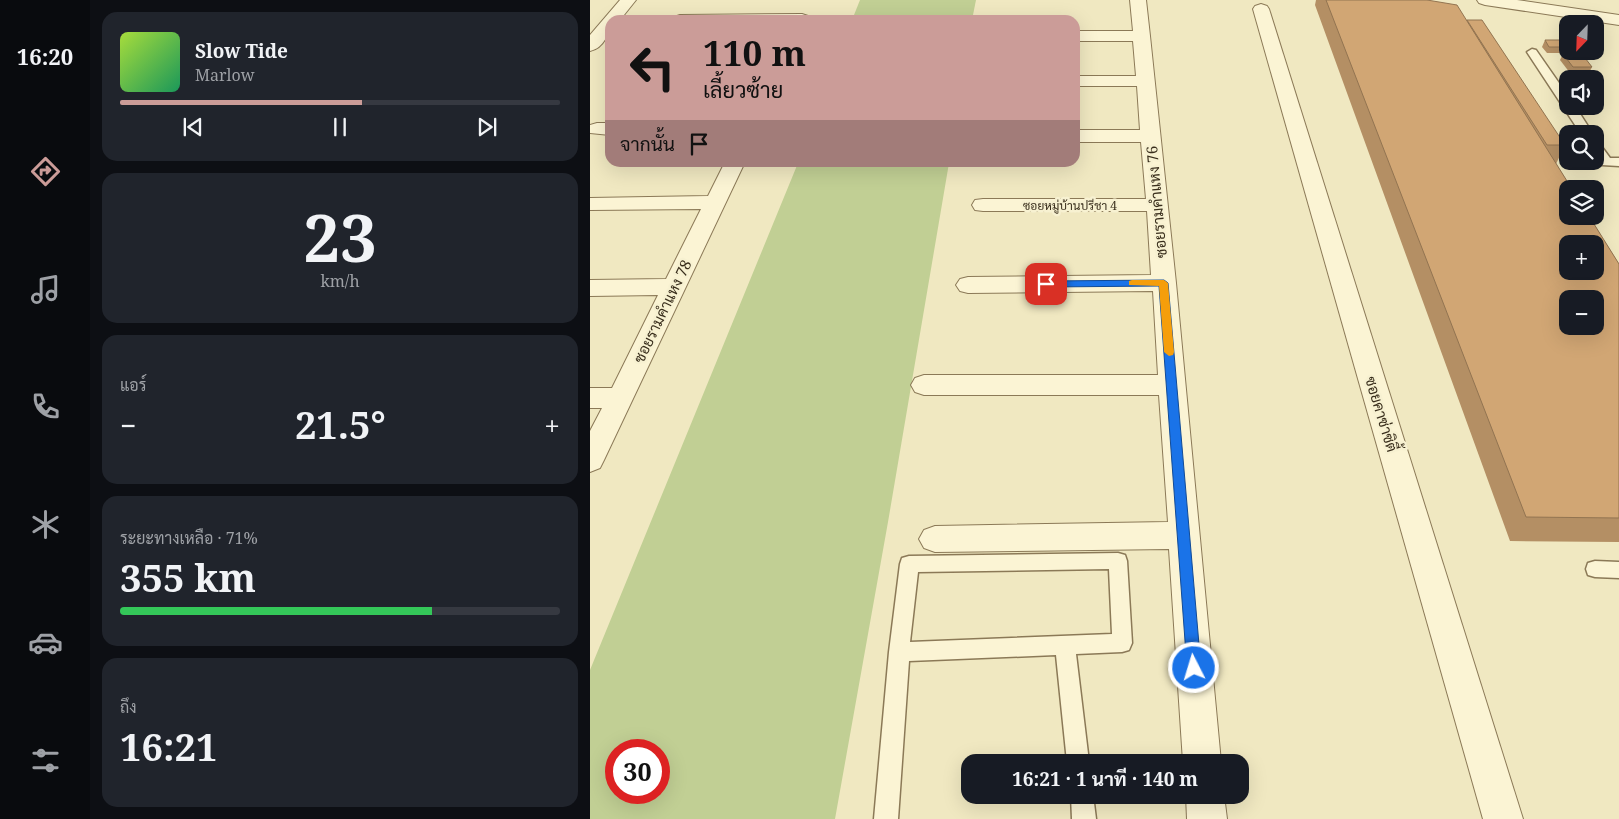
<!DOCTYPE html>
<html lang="th">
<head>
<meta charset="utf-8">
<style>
  body { margin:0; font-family:"Noto Serif",Sarabun,serif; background:#20242c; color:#f1f3f6; height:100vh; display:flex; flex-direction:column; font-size:19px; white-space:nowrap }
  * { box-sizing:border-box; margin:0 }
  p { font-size:16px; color:#9ea1a6 }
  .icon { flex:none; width:28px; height:28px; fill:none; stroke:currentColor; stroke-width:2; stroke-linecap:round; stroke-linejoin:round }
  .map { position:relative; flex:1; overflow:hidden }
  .drawer { display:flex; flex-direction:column; gap:12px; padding:12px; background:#0d0f14; width:500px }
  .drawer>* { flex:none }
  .banner { position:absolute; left:15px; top:15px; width:475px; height:152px; border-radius:15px; box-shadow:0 5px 20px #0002; background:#cb9c98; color:#111; overflow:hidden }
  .needle { width:32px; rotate:203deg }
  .buttons { position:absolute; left:969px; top:15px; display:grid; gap:10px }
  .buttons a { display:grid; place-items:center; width:45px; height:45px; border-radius:10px; background:#171b24; box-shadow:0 5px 20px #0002; font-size:25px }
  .speed { position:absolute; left:15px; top:739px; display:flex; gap:10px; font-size:25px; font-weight:700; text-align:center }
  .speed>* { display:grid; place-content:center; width:65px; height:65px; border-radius:50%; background:#171b24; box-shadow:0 5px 20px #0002; line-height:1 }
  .speed .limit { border:8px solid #d22; background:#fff; color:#111 }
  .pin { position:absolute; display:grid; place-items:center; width:42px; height:42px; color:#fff; margin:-21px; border-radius:10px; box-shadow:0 2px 8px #0006 }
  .me { position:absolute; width:55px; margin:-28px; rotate:355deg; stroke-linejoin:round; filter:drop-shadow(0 0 4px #0008) }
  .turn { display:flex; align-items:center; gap:18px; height:105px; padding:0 15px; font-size:22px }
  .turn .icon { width:65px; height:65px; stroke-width:2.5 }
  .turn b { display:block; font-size:35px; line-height:42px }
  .then { display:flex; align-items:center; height:48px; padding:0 15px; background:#0003; gap:10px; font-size:19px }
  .big { font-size:38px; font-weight:700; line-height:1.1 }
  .drawer .widget { flex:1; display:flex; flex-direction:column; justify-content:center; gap:8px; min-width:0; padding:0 18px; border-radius:15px; background:#20242c }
  .drawer .dial { align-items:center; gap:0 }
  .dial b { font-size:65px; line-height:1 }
  .song { display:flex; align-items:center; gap:15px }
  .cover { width:60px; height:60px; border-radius:8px; background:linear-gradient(135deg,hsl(80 70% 55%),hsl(150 70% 35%)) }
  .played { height:5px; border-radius:2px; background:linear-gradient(90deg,#cb9c98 55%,#363941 55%) }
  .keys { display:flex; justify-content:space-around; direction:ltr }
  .heat { display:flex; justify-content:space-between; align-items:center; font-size:28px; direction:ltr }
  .charge { height:8px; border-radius:4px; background:linear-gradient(90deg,#34c759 71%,#363941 0) }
  .trip { position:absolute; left:371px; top:754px; width:288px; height:50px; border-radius:15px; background:#171b24; box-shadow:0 5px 20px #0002; font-weight:700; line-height:50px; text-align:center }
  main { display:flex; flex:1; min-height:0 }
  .dock { display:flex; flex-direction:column; width:90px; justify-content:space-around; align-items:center; background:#090b0e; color:#9ea1a6 }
  .dock .icon { width:35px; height:35px }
  .dock .active { color:#cb9c98 }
  .dock b { font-size:22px; color:#f1f3f6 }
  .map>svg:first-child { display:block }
</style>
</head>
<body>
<main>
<nav class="dock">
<b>16:20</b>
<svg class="icon active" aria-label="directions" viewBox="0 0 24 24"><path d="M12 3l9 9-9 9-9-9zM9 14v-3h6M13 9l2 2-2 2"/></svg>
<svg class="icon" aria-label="music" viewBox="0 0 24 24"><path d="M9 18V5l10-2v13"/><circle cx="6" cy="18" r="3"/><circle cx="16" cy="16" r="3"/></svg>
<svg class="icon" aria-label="phone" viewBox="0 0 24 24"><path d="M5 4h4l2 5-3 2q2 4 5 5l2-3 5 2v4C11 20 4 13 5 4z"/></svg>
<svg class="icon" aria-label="climate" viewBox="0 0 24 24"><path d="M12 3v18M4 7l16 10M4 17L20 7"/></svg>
<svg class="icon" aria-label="car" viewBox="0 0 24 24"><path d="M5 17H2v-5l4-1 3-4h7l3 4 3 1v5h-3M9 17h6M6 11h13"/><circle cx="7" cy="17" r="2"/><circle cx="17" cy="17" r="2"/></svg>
<svg class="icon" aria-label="filters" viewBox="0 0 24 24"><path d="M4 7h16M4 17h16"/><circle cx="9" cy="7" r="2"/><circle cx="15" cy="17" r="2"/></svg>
</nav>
<section class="drawer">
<div class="widget">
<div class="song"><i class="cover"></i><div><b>Slow Tide</b><p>Marlow</p></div></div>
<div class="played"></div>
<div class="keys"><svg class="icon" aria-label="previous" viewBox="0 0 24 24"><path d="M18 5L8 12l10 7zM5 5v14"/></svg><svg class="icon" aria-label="pause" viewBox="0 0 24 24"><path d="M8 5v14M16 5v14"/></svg><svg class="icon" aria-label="next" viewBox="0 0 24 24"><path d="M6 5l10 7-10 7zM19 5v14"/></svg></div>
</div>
<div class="widget dial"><b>23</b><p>km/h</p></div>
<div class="widget"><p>แอร์</p>
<div class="heat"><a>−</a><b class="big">21.5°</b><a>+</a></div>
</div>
<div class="widget"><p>ระยะทางเหลือ · 71%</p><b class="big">355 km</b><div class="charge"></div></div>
<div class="widget"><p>ถึง</p><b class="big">16:21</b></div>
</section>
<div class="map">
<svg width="1029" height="819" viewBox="0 0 1029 819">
  <rect width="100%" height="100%" fill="#f0e8c1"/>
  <!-- green -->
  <g fill="#c1cf94" fill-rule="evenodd">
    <path d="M270,0H386L382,20H262Z"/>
    <path d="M208,163H359L298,522L245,819H0V670ZM26,750H69V792H26Z"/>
  </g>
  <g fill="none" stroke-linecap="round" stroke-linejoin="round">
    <!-- lane casing -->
    <g stroke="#8b7957" stroke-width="3">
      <g id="lane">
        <path d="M942,49L946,50L978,96V106H985L1003,134H991L937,52Z"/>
        <path d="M1005,141L1009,143L1020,158H1029V166L1012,165L1005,154Z"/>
        <path d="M528,553L535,555L537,561L542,643L539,650L532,652L486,654L499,762H477L466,655L319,661L308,819H284L299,652L310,564L312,558L319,556ZM519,569L522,634L320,642L328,572Z"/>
        <path d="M1005,561L1029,562V578L1005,577L998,575L996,569L998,563Z"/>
        <path d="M481,795H503L506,819H482Z"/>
      </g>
    </g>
    <!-- street casing -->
    <g stroke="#8b7957" stroke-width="2">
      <g id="street">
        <path d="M30,0H46L30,20H20C20,33 14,48 0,51V35Z"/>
        <path d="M540,0H556L560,36L586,283L631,762H593L579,549L345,552L334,548L329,539L334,530L345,526L578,522L569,395H334L325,392L321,385L325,378L334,375H568L563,291L378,293L370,291L366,285L370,279L378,277L561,275L557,211H393L385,210L382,205L385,200L393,199H556L551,142H485V130H550L547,86H485V76H546L543,41H485V31H543Z"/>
        <path d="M887,0H927L1029,15V25L895,5L889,3Z"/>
        <path d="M671,4L677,6L679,9L933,819H893L663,9L665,6Z"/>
        <path d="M212,14L218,16L219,20H82L84,17L90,15Z"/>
        <path d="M7,123H20V135L0,133V125Z"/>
        <path d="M135,162H155L14,460L10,468L0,472V431L12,408H0V388H22L68,295L0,296V280L76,279L111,209L0,210V198L118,196Z"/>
        <path d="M596,795H634L637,819H597Z"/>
      </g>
    </g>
    <!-- lane -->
    <use href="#lane" fill="#fbf4d4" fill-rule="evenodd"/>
    <!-- street -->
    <use href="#street" fill="#fbf4d4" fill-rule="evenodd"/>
  </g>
  <!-- wall -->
  <g fill="#b48f64">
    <path d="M726,0H837L877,20L975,145L966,164L1029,264V542L920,541L725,5Z"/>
    <path d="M955,40H978V51H986L985,53H957L952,47Z"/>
    <path d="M973,54L1002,67L999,73H980L970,60Z"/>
  </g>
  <!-- building -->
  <g fill="#d1a674" stroke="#927451" fill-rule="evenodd">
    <path d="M736,0H837L867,5L982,189H978V216H999L1029,264V518L936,517ZM978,244H1005V271H978ZM978,299H1005V326H978Z"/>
    <path d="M877,20H892L975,145H957Z"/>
    <path d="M955,40H978V47H959Z"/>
    <path d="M973,54H992L1002,67H983Z"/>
  </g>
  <!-- route -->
  <path fill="#1a73e8" stroke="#114b97" d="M574,280L578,283L611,668L609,673L604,675L599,673L597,668L569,286L456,287L451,284L456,281Z"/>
  <!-- slow -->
  <path fill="#f59e0b" d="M542,280H574L578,283L584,352L583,355L579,356L574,352L569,286L539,285V281Z"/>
  <g text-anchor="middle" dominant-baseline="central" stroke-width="5" stroke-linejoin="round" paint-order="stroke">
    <!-- far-street labels -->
    <g font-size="12" fill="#392e1c" stroke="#f7f1d1">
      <text x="480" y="205">ซอยหมู่บ้านปรีชา 4</text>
    </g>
    <!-- street labels -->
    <g font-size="15" fill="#392e1c" stroke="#f7f1d1">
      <text transform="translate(566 202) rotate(-95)">ซอยรามคำแหง 76</text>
      <text transform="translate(72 311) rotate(-64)">ซอยรามคำแหง 78</text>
      <text transform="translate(792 414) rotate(73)">ซอยคาซ่าซิตี้</text>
    </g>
  </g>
</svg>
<div class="buttons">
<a><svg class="needle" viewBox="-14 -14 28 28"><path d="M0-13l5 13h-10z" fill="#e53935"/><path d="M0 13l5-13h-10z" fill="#9ea1a6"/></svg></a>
<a><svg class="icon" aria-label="sound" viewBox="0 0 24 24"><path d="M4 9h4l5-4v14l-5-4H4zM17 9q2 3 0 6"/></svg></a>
<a><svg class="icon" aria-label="search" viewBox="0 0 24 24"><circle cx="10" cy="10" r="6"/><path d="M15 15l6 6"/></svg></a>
<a><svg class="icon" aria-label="layers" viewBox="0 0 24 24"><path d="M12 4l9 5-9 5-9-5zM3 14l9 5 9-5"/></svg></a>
<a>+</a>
<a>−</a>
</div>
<div class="speed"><div class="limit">30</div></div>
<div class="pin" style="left:456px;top:284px;background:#d93025"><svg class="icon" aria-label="arrive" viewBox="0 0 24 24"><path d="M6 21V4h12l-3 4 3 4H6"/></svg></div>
<svg class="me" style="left:604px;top:668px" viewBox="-20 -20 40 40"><circle r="17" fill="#1a73e8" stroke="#fff" stroke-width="3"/><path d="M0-11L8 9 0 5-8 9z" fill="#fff"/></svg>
<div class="trip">16:21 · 1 นาที · 140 m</div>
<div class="banner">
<div class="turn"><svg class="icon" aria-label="left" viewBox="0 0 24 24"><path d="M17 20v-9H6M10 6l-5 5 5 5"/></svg><div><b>110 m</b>เลี้ยวซ้าย</div></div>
<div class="then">จากนั้น<svg class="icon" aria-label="arrive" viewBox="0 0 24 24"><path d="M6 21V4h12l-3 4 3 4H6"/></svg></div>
</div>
</div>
</main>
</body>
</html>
